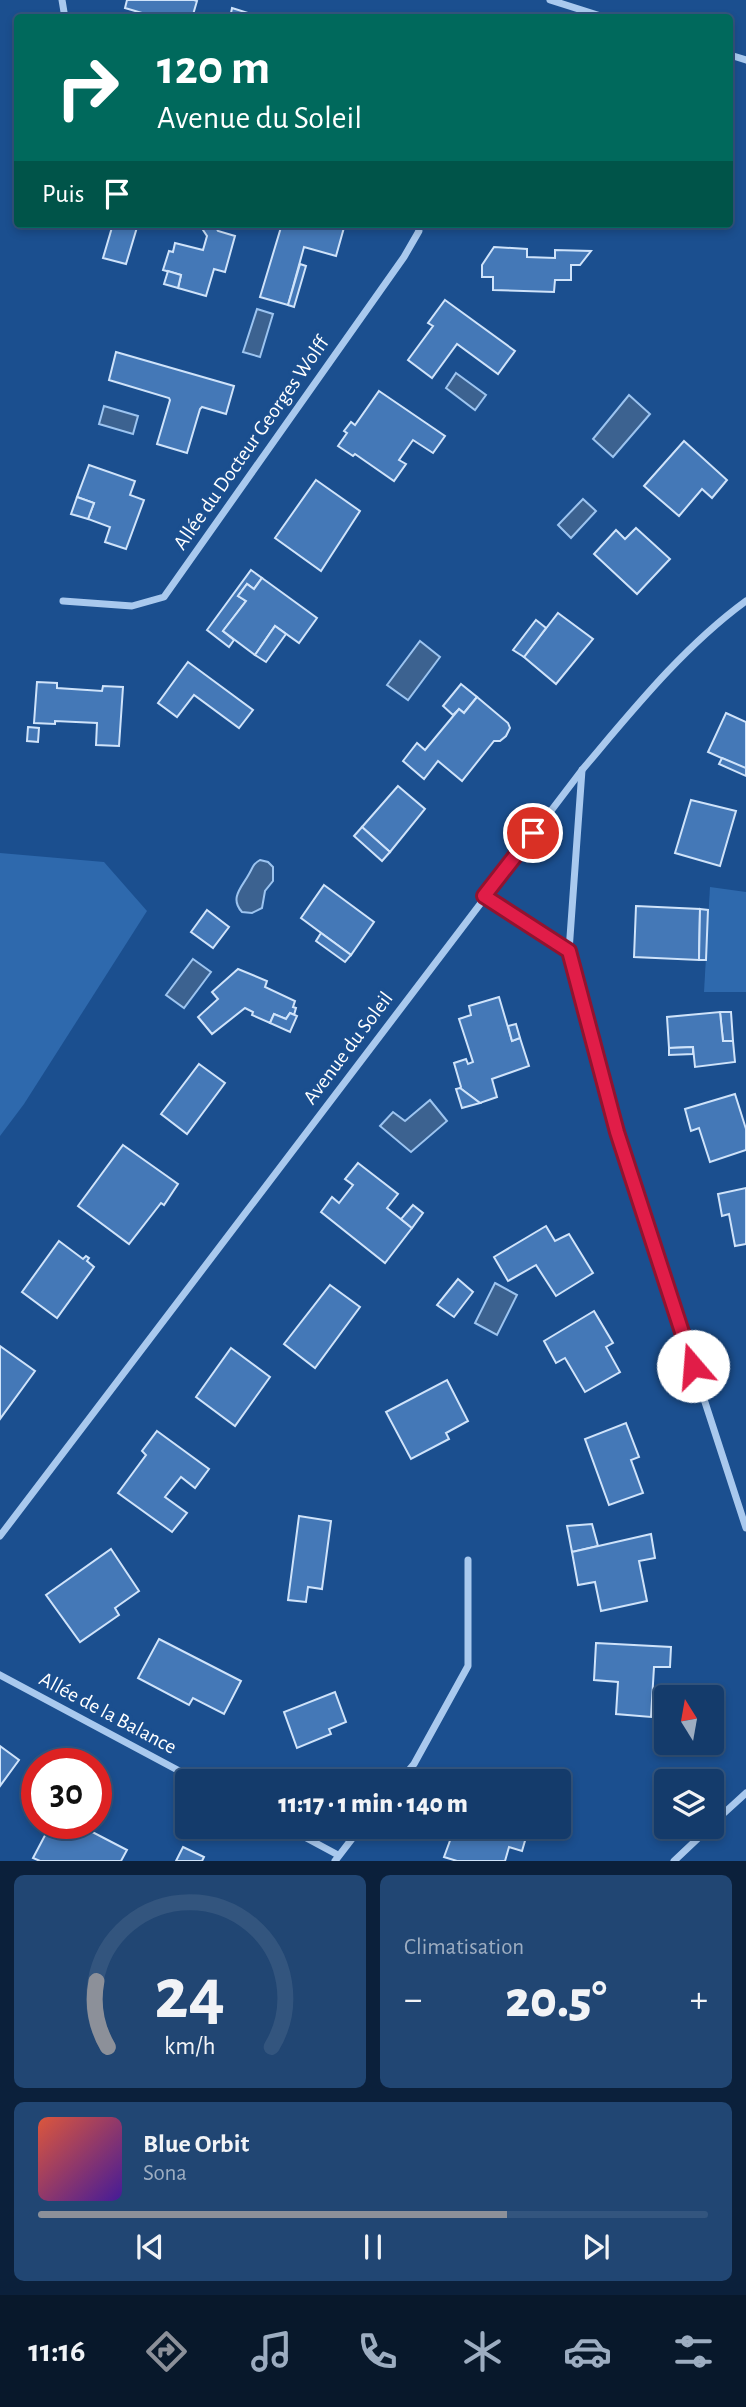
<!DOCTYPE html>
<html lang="fr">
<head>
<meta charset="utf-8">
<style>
  body { margin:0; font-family:"Alegreya Sans",sans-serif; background:#214673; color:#f1f3f6; height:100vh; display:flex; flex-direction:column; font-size:26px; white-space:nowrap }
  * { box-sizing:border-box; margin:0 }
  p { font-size:23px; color:#9dadc1 }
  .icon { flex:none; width:38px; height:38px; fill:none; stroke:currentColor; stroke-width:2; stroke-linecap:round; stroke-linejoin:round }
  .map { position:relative; height:1861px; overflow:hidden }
  .drawer { display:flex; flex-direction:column; gap:14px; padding:14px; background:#0b203b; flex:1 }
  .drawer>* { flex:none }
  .banner { position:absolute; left:14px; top:14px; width:719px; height:214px; border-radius:7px; box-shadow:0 4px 10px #0003,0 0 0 2px #33557e; background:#00695c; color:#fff; overflow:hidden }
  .needle { width:46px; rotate:349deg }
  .tools { position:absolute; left:654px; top:1685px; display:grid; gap:14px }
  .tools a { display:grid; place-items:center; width:70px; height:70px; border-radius:7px; background:#143b6b; box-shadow:0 4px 10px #0003,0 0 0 2px #33557e; font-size:35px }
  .speed { position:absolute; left:21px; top:1748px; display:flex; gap:14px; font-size:35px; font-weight:700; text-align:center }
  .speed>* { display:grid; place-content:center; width:91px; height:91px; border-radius:50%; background:#143b6b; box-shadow:0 4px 10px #0003,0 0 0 2px #33557e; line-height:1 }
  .speed .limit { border:10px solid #d22; background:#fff; color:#111 }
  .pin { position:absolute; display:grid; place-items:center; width:60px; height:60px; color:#fff; margin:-30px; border:4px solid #fff; border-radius:50%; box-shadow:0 2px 7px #0007 }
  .me { position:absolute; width:77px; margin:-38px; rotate:342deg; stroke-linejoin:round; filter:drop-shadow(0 0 5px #0008) }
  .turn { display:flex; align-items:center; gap:24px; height:147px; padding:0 28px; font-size:32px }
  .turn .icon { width:91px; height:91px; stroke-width:2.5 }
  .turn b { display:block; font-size:49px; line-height:60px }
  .then { display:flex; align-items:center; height:66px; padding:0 28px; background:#0003; gap:14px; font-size:26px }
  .big { font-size:52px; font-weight:800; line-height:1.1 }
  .drawer .card { flex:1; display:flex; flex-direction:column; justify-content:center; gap:10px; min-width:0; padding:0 24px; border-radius:10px; background:#214673 }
  .drawer .dial { align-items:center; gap:0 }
  .dial svg { height:182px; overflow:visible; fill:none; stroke:#33557e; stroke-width:7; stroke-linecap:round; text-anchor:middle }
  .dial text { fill:#f1f3f6; stroke:none }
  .song { display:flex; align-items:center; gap:21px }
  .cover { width:84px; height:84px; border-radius:10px; background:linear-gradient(135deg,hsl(10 70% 55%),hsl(260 70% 35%)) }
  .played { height:7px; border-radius:4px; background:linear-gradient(90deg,#8c9099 70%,#33557e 70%) }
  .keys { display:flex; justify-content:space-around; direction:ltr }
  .heat { display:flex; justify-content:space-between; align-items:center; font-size:38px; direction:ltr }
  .drawer .tiles { flex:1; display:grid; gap:14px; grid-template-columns:1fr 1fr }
  .card:last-child { grid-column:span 2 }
  .trip { position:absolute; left:175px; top:1769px; width:396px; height:70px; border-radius:7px; background:#143b6b; box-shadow:0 4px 10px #0003,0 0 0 2px #33557e; font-weight:800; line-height:70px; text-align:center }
  .tab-bar { display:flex; height:112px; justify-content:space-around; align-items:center; background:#08182b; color:#9dadc1 }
  .tab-bar .icon { width:49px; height:49px }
  .tab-bar .on { color:#8c9099 }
  .tab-bar b { font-size:32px; color:#f1f3f6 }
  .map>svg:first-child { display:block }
</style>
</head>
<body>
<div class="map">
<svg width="746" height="1861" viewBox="0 0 746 1861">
  <rect width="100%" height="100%" fill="#1b4f8f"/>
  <!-- green -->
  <g fill="#2e69ad">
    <path d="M0,853L104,862L147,911L24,1104L0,1136Z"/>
    <path d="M710,887L746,892V992H704Z"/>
  </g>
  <!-- water -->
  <g fill="#3c6290" stroke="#9cc4f0" stroke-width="2">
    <path d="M257,309L273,314L260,357L243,352Z"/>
    <path d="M456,373L486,395L475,410L446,388Z"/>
    <path d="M629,395L650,414L613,457L593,439Z"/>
    <path d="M104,406L138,416L133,434L99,424Z"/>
    <path d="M583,499L596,511L571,538L558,525Z"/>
    <path d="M420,641L440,657L408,700L387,685Z"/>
    <path d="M260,860L268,862L273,867V881L265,891L262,908L252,913L242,912C229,898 242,887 249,874C253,867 253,864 260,860Z"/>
    <path d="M193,959L211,972L184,1008L166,995Z"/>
    <path d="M430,1100L447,1121L411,1152L380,1126L393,1112L405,1121Z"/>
    <path d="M495,1283L517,1295L497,1335L475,1323Z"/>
  </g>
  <!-- building -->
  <g fill="#4478b7" stroke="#cfe3fa" stroke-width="2">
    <path d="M127,0H194L197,1L192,18H159L125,8Z"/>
    <path d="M232,8L264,18H230Z"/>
    <path d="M113,224H138L126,264L103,258Z"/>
    <path d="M191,224H214L218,231L235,236L225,272L214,269L206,296L178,288L181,275L163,270L169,251L173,252L175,243L203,250L207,236L201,227Z"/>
    <path d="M282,224H345L336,256L304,247L288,305L260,297Z"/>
    <path d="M494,247L527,249V257L555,258V250L591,251L580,265H571V280H555L554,292L493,290V277H482V265Z"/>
    <path d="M300,264L306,266L294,307L288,305Z"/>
    <path d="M168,271L181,275L178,288L164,284Z"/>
    <path d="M445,300L515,351L498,374L457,344L432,378L408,360L433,326L428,323Z"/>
    <path d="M116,352L234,386L226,414L202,407L200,409L187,453L157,444L170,400L169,398L109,380Z"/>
    <path d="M379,391L445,436L433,453L413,440L399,460L406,464L394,481L355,454L353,456L338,446L347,433L344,431L351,422L355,425Z"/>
    <path d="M684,441L727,480L712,498L702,489L679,516L644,486Z"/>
    <path d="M89,465L135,481L130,495L144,500L126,549L105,542L110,527L88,519L94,503L77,497Z"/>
    <path d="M316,480L360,511L321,571L275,538Z"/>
    <path d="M77,497L94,503L88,519L71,514Z"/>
    <path d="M636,528L670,559L637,594L594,554L616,530L625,539Z"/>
    <path d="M251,570L262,578L254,589L247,584L238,596L246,601L223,631L234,640L229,647L207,630Z"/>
    <path d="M262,578L317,618L299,643L275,626L255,655L223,631L246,601L238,596L247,584L254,589Z"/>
    <path d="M558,613L593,639L556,684L524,657Z"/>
    <path d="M536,620L546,628L524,657L513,650Z"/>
    <path d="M275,626L286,634L266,662L255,655Z"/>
    <path d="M188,662L253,710L239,728L194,695L177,717L158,703Z"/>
    <path d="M37,682L57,683V688L102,691L103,686L123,687L119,746L96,745L97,723L55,721V724L34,723Z"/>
    <path d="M461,684L477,697L464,713L459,709L453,715L443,706Z"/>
    <path d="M477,697L508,723L510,728L506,736L500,741H494L462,781L438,761L424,779L403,761L417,743L425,750L459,709L464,713Z"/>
    <path d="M726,713L746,722V769L708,752Z"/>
    <path d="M28,727L39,728L38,742L27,741Z"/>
    <path d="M722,758L746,768V776L719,764Z"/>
    <path d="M398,786L425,809L390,852L362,827Z"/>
    <path d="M691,800L736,811L720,866L675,853Z"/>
    <path d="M362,827L390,852L382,861L354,836Z"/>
    <path d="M324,885L374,922L351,955L301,918Z"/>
    <path d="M636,906L700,909L699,960L634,957Z"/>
    <path d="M700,909L708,910L706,960H699Z"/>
    <path d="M207,910L229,927L213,948L191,932Z"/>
    <path d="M321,933L351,955L345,962L316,941Z"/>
    <path d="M238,969L267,981L265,987L295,1001L293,1007L296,1008L294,1015L290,1013L286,1019L274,1014L270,1023L252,1015L253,1012L245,1008L212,1034L198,1017L218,999L212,992Z"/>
    <path d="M499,997L512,1041L520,1038L529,1066L492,1079L497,1097L480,1103L460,1088L461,1087L454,1063L466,1059L468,1064L473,1062L459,1019L471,1015L469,1006Z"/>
    <path d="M720,1012H731L733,1041H723Z"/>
    <path d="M720,1012L723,1041H733L735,1062L695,1067L693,1047L669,1048L667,1017Z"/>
    <path d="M290,1013L297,1016L290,1032L270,1023L274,1014L286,1019Z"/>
    <path d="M516,1024L520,1038L512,1041L508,1026Z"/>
    <path d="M693,1047V1054L669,1055V1048Z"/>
    <path d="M199,1064L225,1083L187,1134L161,1114Z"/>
    <path d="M460,1088L480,1103L462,1108L456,1089Z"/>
    <path d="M735,1094L746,1129V1150L710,1162L699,1128L691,1131L685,1109Z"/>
    <path d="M123,1145L178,1184L164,1205L161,1203L129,1244L78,1206Z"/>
    <path d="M358,1163L398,1194L387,1208L412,1228L385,1263L321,1212L332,1197L339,1203L353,1185L345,1179Z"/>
    <path d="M746,1188V1244L735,1246L729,1214L722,1216L718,1194Z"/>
    <path d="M413,1205L423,1213L412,1228L401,1219Z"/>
    <path d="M546,1226L555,1241L569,1234L593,1273L556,1296L536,1265L508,1281L494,1257Z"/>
    <path d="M59,1241L83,1259L86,1256L89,1258L87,1261L94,1267L57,1318L22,1292Z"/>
    <path d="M458,1279L473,1292L454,1317L437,1305Z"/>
    <path d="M330,1285L360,1307L315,1368L284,1344Z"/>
    <path d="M594,1311L613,1343L606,1347L620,1372L585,1392L565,1358L556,1363L544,1341Z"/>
    <path d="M0,1346L35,1371L0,1419Z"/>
    <path d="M231,1348L270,1377L235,1426L196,1397Z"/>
    <path d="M447,1380L468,1421L446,1433L449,1439L411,1459L386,1412Z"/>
    <path d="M626,1423L639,1457L631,1460L643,1493L609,1505L585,1439Z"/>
    <path d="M157,1431L209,1469L195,1488L181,1477L165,1497L187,1513L172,1532L118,1493L146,1455L142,1451Z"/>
    <path d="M299,1516L331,1521L322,1589L308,1587L306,1602L288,1600Z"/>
    <path d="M592,1524L598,1546L572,1552L567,1526Z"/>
    <path d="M651,1534L655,1558L639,1561L647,1601L601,1611L595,1582L578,1585L572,1552Z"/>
    <path d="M111,1549L139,1591L115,1608L119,1615L80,1642L46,1595Z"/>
    <path d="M159,1639L241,1681L224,1714L193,1698L189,1705L138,1678Z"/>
    <path d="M596,1643L671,1647L670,1667H654L651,1717L616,1714L618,1682L594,1680Z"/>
    <path d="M335,1692L346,1722L329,1729L331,1734L297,1748L284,1712Z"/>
    <path d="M0,1746L19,1760L0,1786Z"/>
    <path d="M51,1824H77L127,1850L121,1861H40L33,1858Z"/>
    <path d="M455,1827H529L522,1851L509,1847L505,1861H457L444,1857Z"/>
    <path d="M183,1847L204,1857L202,1861H176Z"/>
  </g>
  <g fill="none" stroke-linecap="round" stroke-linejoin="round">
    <!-- minor -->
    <g stroke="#a9c9ee" stroke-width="7">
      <path d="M62,0L65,18"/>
      <path d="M550,0L607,18"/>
      <path d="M730,55L746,60"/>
      <path d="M63,601L132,606L164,597L404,257L419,231L417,224"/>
      <path d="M582,770L569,951L617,1132L746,1528"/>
      <path d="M484,896L569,951"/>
      <path d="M0,1536L582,770C632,711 683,647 746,601"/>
      <path d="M0,1675L200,1782"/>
      <path d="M399,1782L414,1764L468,1666V1560"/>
      <path d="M712,1824L746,1793"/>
      <path d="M286,1827L338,1855"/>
      <path d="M335,1861L361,1827"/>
      <path d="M674,1861L710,1827"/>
    </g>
  </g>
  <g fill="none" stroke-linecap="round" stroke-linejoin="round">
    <!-- route casing -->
    <g stroke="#92132f" stroke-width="18">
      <path id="route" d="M533,833L484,896L569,951L617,1132L693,1366"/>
    </g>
    <!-- route -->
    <use href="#route" stroke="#e11d48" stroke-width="12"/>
  </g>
  <g text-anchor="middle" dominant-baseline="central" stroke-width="7" stroke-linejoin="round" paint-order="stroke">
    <!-- street labels -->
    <g font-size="21" fill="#fff" stroke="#1b4f8f">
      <text transform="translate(251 443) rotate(-55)">Allée du Docteur Georges Wolff</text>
      <text transform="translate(348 1048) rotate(-53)">Avenue du Soleil</text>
      <text transform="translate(108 1713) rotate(28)">Allée de la Balance</text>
    </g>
  </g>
</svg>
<div class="tools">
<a><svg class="needle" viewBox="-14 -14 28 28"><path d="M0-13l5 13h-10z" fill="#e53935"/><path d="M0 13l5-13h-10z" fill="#9dadc1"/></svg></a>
<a><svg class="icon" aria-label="layers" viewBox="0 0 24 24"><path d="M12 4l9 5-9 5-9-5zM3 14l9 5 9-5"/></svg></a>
</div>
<div class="speed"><div class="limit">30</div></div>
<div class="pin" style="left:533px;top:833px;background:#d93025"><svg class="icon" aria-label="arrive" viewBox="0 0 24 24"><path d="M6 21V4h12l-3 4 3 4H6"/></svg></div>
<svg class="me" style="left:693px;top:1366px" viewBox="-20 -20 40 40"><circle r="19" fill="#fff"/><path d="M0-13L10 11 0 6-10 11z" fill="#e11d48"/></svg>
<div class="trip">11:17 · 1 min · 140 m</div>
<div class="banner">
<div class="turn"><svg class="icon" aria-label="right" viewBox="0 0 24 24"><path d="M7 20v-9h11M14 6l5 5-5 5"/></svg><div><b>120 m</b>Avenue du Soleil</div></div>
<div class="then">Puis<svg class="icon" aria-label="arrive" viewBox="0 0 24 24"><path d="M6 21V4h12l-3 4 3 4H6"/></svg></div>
</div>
</div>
<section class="drawer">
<div class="tiles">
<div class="card dial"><svg viewBox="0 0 100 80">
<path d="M14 69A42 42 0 1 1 86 69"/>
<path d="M14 69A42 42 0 0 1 9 40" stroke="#8c9099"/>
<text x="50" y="56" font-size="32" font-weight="700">24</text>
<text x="50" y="72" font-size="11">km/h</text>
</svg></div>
<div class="card"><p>Climatisation</p>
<div class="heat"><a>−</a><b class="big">20.5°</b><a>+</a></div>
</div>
<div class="card">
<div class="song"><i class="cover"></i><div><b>Blue Orbit</b><p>Sona</p></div></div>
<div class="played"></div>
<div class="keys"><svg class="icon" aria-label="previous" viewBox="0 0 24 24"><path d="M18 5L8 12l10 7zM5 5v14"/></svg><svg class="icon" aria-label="pause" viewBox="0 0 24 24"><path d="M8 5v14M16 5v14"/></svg><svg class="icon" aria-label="next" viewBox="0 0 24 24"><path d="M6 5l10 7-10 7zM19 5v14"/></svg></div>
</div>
</div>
</section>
<nav class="tab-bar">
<b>11:16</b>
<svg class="icon on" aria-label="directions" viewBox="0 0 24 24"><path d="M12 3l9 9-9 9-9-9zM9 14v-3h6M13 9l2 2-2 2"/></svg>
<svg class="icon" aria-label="music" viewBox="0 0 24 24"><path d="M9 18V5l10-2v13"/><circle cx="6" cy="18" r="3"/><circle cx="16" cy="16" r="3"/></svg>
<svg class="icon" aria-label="phone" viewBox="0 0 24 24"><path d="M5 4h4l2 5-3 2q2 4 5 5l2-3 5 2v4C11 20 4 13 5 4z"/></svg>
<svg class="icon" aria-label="climate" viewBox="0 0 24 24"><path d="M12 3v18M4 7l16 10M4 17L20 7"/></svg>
<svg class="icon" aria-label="car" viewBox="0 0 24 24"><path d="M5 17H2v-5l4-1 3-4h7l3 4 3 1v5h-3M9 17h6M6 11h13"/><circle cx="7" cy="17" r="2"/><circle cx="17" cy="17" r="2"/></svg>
<svg class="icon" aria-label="filters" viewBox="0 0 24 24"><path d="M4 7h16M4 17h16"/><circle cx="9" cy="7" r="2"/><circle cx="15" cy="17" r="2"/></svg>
</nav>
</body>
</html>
